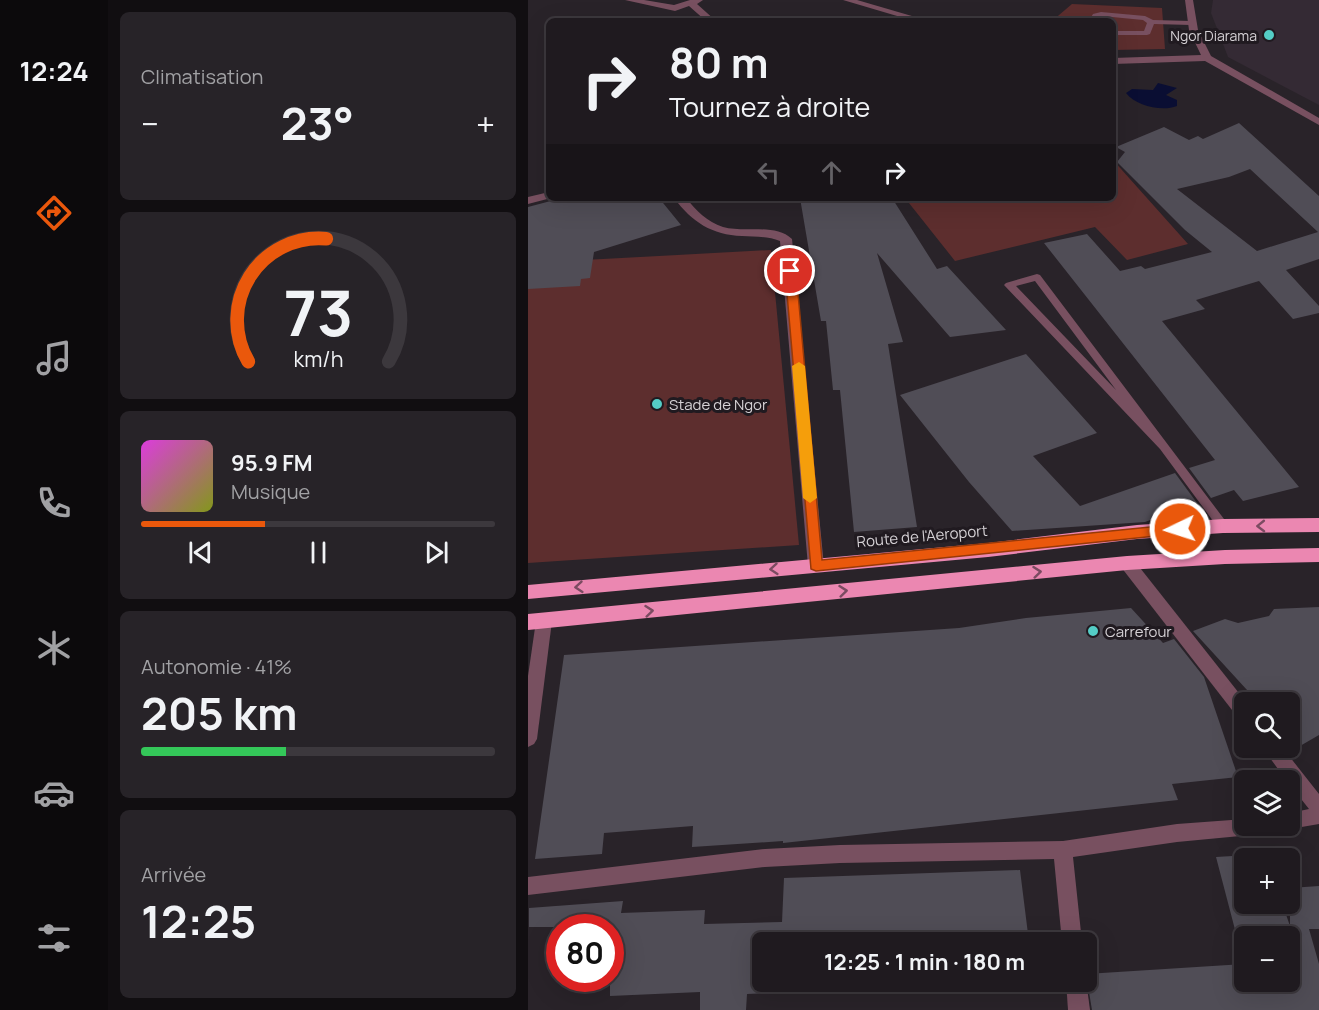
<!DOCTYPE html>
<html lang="fr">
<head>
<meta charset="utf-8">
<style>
  body { margin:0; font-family:Manrope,sans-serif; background:#272328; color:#f1f3f6; height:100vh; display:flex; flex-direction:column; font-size:22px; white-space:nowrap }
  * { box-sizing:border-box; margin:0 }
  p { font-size:20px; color:#a1a1a4 }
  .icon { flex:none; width:33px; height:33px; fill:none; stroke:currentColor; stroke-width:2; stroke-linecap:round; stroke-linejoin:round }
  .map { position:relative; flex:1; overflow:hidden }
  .side { display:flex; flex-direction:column; gap:12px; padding:12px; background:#110e11; width:420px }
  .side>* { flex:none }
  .top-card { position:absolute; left:18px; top:18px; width:570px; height:183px; border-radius:9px; box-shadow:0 6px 24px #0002,0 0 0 2px #3c383d; background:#1f1a1f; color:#f1f3f6; overflow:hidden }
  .buttons { position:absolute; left:706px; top:692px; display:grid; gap:12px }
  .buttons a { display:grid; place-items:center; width:66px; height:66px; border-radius:9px; background:#1f1a1f; box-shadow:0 6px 24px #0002,0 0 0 2px #3c383d; font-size:30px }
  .speed { position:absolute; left:18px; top:914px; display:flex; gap:12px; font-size:30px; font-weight:700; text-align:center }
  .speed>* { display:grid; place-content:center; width:78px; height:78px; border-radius:50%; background:#1f1a1f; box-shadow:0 6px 24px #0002,0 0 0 2px #3c383d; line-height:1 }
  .speed .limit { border:9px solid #d22; background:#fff; color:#111 }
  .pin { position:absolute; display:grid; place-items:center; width:51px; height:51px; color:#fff; margin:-26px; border:3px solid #fff; border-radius:50%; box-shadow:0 2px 6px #0007 }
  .me { position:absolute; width:66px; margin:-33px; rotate:266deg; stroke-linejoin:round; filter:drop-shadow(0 0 4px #0008) }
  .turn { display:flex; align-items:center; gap:21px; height:126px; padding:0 24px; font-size:27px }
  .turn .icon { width:78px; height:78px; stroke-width:2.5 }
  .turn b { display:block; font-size:42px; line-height:51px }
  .lanes { display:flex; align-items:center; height:57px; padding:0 24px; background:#0003; justify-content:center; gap:30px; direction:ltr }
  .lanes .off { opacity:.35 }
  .big { font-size:45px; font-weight:700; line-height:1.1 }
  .side .card { flex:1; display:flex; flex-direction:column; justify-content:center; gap:9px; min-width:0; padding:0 21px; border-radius:9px; background:#272328 }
  .side .dial { align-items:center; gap:0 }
  .dial svg { height:156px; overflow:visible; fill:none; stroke:#3c383d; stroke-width:7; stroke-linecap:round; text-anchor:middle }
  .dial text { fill:#f1f3f6; stroke:none }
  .song { display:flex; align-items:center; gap:18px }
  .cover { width:72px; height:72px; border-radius:9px; background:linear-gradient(135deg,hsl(300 70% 55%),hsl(70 70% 35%)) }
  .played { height:6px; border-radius:3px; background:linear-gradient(90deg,#ea580c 35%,#3c383d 35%) }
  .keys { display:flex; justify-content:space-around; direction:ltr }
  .heat { display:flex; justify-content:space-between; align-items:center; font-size:33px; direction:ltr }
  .charge { height:9px; border-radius:4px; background:linear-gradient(90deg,#34c759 41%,#3c383d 0) }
  .trip { position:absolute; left:224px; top:932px; width:345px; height:60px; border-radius:9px; background:#1f1a1f; box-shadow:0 6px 24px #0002,0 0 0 2px #3c383d; font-weight:700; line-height:60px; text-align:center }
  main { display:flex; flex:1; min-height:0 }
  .tabs { display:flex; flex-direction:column; width:108px; justify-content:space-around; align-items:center; background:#0c0a0c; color:#a1a1a4 }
  .tabs .icon { width:42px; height:42px }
  .tabs .current { color:#ea580c }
  .tabs b { font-size:27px; color:#f1f3f6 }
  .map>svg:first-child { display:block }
</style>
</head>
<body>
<main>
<nav class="tabs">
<b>12:24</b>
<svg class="icon current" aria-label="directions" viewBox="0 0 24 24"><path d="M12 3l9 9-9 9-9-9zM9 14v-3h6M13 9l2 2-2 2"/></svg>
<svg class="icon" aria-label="music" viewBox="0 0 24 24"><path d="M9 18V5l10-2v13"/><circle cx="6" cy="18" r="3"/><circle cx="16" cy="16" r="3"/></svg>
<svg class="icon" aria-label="phone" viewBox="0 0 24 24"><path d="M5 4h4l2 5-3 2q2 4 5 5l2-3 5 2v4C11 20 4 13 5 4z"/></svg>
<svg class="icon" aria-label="climate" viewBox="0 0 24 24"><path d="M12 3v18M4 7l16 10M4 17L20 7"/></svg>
<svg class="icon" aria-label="car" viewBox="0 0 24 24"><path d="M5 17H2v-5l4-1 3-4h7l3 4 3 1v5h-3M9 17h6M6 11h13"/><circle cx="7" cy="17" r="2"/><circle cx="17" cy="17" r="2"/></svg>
<svg class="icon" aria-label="filters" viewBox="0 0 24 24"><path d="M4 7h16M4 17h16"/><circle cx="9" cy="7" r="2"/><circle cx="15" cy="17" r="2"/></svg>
</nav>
<section class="side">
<div class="card"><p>Climatisation</p>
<div class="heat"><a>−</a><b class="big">23°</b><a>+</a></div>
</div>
<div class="card dial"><svg viewBox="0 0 100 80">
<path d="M14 69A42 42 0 1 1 86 69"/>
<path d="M14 69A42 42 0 0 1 54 6" stroke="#ea580c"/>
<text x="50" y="56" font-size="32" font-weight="700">73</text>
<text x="50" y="72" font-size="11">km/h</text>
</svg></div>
<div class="card">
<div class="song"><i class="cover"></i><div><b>95.9 FM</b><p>Musique</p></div></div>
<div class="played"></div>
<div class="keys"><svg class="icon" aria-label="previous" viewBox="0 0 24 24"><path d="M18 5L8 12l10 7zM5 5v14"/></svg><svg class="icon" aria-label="pause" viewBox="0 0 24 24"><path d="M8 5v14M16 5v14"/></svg><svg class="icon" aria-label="next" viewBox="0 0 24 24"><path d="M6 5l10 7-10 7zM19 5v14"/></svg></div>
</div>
<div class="card"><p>Autonomie · 41%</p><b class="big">205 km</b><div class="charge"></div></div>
<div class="card"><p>Arrivée</p><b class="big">12:25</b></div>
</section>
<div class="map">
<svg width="791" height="1010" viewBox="0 0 791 1010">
  <rect width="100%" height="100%" fill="#292329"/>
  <!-- built -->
  <path fill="#342a34" d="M685,0H791V105L700,57L683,13Z"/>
  <!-- green -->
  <g fill="#5d2e2e">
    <path d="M544,4L634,8L637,49L585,50V21H524Z"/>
    <path d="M585,160L660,244L599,260L567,227L427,261L377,198H585Z"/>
    <path d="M243,250L271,545L0,563V263Z"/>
  </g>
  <!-- water -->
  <path fill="#0a0e33" d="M630,83L649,88L638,95L649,100V106C634,112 608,106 598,93L604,89L625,90Z"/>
  <!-- building -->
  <g fill="#504d56" fill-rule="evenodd">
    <path d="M711,123L791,196V259L758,270L791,306V313L765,319L731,281L668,300L677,309L634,321L771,487L715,501L706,490L683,498L661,468L687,460L516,243L559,234L592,271L613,266L617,269L684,252L657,230L589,162L597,152L588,147L636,127L661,140L670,136L675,139ZM722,169L790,232L729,251L649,189L701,177Z"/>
    <path d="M34,198H131L153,225L66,252L62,278L53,279L52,286L0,289V207Z"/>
    <path d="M272,198H364L409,269L419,266L478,330L422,337L349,253L375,342L360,344L389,527L326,532L312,390H305L298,321H293Z"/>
    <path d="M498,354L569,433L505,456L552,506L647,473L669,503L617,522L484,531L441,482L372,395Z"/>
    <path d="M791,607V735L772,746L762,736V702H730L665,631L697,619L710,623L741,616L746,609Z"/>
    <path d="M603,608L635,643L646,639L676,677L710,777L644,784L650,800L255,843V841L164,847L165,826L76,833L74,854L7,859L36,655L431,628L498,618Z"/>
    <path d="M737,854L738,858H717V903H754L762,926V888L791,886V929H781L791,964V1010H564L558,974L716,964L688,857ZM717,936H762V981H717Z"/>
    <path d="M492,870L501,942H234V981H501L219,994L218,1010H172V992L82,996V927H1V908L95,901L93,913L177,910L176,924L254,922L256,878Z"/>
  </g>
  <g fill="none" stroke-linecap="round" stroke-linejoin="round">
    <!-- lane -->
    <g fill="#785060" fill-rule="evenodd">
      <path d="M573,12L617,16L625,20L663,21L667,23L663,25L626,24L622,34L619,35H585V31H616L619,23L615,20L574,16L569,21H561L565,14Z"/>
      <path d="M509,274L512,275L699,523L701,526L699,529H691L632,449L476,285L478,283ZM507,281L588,390L488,286Z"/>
    </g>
    <!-- street -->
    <g fill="#785060" fill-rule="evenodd">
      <path d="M97,0H116L146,5L162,0H175L169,4L188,21H178L161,6L147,11Z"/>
      <path d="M315,0H329L401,21H386Z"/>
      <path d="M657,0H665L670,30L683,56L791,118V125L677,61L585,64V58L673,55L661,30Z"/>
      <path d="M21,192L23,198L0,204V197Z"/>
      <path d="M146,198H158C168,210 179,222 195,227C216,233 247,223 264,239L296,566L294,570H282L280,566L252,241C240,236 227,237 214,236C184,235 164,222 146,198Z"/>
      <path d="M599,557L605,559L718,702L717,721L711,719L593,567L591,563L593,559Z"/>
      <path d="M16,615L22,617L24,621L9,739L6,744L0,747V676L8,621L10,617Z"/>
      <path d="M734,747H754L791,794V824L762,829L755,827L754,825H762V813L781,809L762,785V780H758Z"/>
      <path d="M717,819V825H753L751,831L744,833L649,842L545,857L554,942H534L526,859L312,863L237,867L0,895V877L237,849L312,845L535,841L649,824Z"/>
      <path d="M558,980L562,1010H540L538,981Z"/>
    </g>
    <!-- highway -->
    <g fill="#eb87b1" fill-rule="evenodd">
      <path d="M791,518V532L695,533L609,539L460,557L0,599V585L460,543L609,525L695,519Z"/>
      <path d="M791,548V562L697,564L599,570L0,630V614L599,556L697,550Z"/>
    </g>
  </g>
  <!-- one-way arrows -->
  <defs><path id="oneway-chevron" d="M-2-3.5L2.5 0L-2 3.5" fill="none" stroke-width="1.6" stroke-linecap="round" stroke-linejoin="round" transform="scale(1.5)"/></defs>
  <g stroke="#7b4b61">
    <use href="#oneway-chevron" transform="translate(733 526) rotate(179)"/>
    <use href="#oneway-chevron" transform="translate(246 569) rotate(175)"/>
    <use href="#oneway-chevron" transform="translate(509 572) rotate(-6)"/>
    <use href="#oneway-chevron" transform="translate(51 587) rotate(175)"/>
    <use href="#oneway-chevron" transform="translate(315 591) rotate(-6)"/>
    <use href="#oneway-chevron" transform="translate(121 611) rotate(-6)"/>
  </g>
  <!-- route -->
  <path fill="#ea580c" stroke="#983908" stroke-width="1.5" d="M262,267L268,271L294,560L652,524L657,526L659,529L657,533L288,571L283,569L257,271Z"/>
  <!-- slow -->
  <path fill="#f59e0b" d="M271,362L277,366L289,498L282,503L275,498L264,366Z"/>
  <!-- markers -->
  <g fill="#54cdc6" stroke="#201a20" stroke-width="2">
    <circle cx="741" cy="35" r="6"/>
    <circle cx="129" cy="404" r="6"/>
    <circle cx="565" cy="631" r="6"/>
  </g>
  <g text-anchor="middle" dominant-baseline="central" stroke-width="6" stroke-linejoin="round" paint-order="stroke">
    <!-- far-poi labels -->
    <g font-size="14" fill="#d5d1d5" stroke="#201a20" text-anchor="end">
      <text x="729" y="35">Ngor Diarama</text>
    </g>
    <!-- poi labels -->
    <g font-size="15" fill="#d5d1d5" stroke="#201a20" text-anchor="start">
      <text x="141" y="404">Stade de Ngor</text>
      <text x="577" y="631">Carrefour</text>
    </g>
    <!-- street labels -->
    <g font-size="15" fill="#d5d1d5" stroke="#201a20">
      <text transform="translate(394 536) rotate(-5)">Route de l'Aeroport</text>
    </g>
  </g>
</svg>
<div class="buttons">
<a><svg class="icon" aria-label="search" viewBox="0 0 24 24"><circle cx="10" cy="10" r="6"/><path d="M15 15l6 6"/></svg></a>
<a><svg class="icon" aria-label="layers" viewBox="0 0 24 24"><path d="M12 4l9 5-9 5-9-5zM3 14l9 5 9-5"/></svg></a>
<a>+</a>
<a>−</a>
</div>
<div class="speed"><div class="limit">80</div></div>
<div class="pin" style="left:262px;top:271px;background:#d93025"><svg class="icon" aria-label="arrive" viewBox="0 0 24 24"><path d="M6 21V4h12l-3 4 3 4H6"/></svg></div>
<svg class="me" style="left:652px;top:529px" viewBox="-20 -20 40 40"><circle r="17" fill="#ea580c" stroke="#fff" stroke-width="3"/><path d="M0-11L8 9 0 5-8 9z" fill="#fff"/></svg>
<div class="trip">12:25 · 1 min · 180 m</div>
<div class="top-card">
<div class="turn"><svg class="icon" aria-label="right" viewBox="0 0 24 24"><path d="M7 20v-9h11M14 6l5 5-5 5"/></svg><div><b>80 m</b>Tournez à droite</div></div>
<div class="lanes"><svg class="icon off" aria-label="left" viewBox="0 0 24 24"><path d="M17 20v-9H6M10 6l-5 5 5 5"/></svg><svg class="icon off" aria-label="ahead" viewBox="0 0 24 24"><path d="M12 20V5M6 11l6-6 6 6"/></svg><svg class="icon" aria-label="right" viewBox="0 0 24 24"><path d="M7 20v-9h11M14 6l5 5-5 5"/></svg></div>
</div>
</div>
</main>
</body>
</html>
